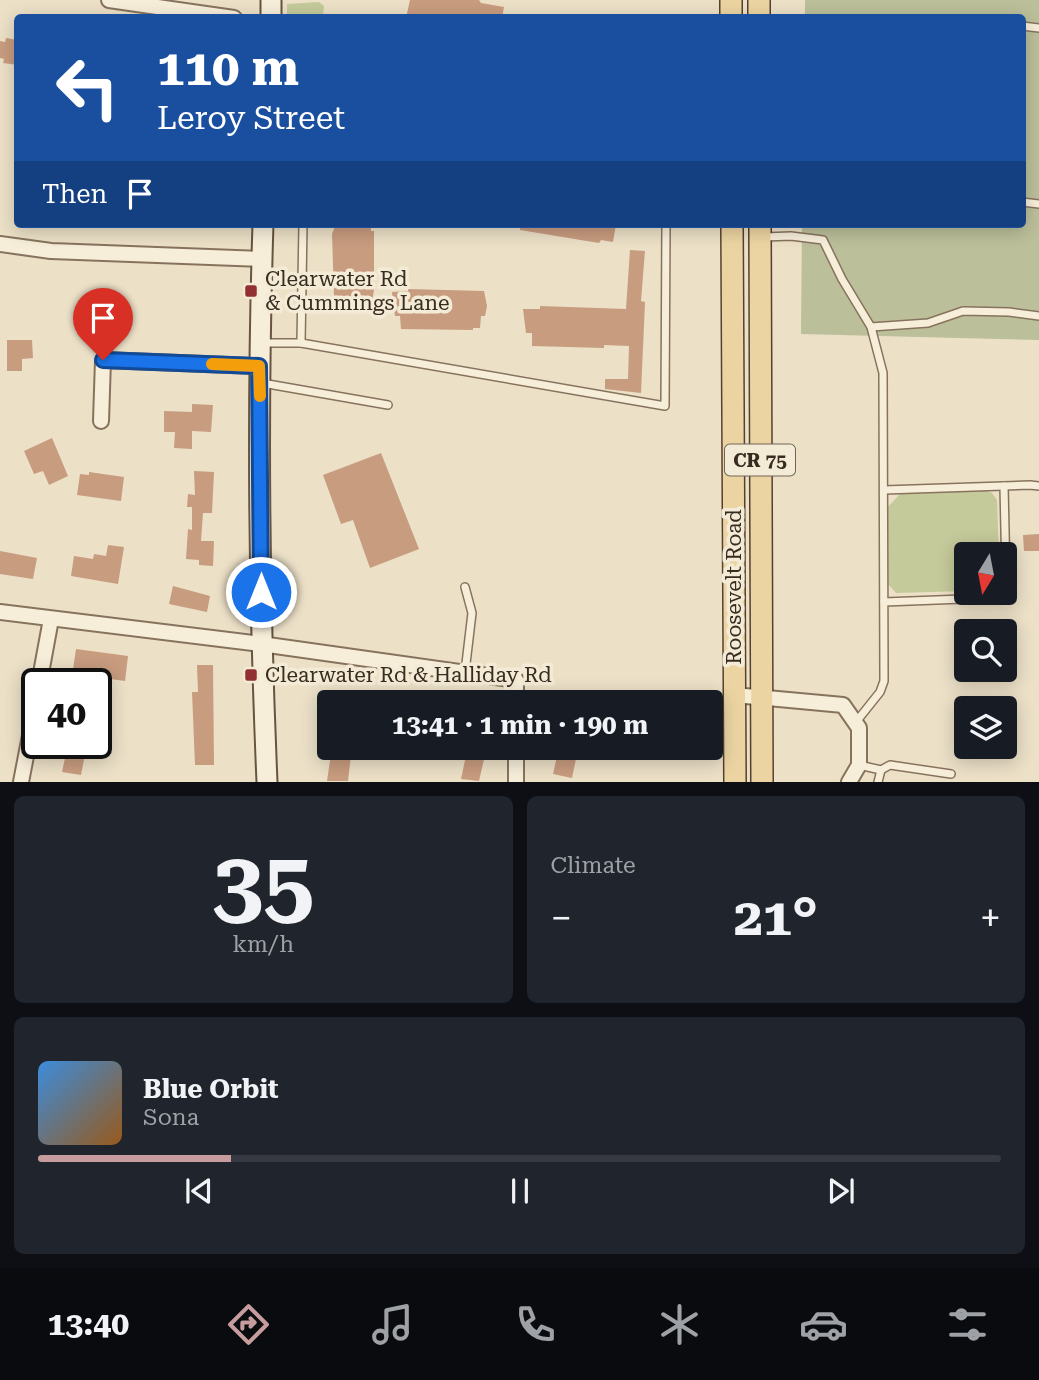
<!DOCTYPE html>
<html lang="en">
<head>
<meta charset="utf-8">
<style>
  body { margin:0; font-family:"Roboto Serif",serif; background:#20242c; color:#f1f3f6; height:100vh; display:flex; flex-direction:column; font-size:26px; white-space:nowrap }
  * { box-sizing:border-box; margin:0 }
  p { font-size:23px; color:#9ea1a6 }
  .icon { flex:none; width:38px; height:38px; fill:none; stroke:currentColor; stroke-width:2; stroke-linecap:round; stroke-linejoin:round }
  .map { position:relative; height:782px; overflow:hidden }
  .details { display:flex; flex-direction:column; gap:14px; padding:14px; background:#0d0f14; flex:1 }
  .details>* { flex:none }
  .hud { position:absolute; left:14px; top:14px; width:1012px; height:214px; border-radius:7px; box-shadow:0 4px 18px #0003; background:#1a4fa0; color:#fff; overflow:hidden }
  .needle { width:46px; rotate:190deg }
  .fabs { position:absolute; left:954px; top:542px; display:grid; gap:14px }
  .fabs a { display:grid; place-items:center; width:63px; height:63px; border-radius:7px; background:#171b24; box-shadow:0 4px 18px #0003; font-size:35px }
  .speed { position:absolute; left:21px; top:668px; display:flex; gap:14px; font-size:35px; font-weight:700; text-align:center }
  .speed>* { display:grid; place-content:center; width:91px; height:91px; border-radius:50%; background:#171b24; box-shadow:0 4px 18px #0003; line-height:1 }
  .speed .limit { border:4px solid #111; border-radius:10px; background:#fff; color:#111 }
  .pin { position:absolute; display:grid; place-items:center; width:60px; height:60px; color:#fff; margin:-72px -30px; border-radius:50% 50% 50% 0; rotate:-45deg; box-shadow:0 0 7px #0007 }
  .pin .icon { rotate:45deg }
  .me { position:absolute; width:77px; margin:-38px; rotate:0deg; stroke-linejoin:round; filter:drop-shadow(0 0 5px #0008) }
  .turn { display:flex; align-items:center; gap:24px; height:147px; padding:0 28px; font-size:32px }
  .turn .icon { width:91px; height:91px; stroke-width:2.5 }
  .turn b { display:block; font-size:49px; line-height:60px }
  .then { display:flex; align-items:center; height:66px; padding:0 28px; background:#0003; gap:14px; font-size:26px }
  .big { font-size:52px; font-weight:700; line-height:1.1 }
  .details .tile { flex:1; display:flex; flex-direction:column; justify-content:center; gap:10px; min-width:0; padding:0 24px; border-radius:10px; background:#20242c }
  .details .dial { align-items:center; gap:0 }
  .dial b { font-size:91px; line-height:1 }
  .song { display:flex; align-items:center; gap:21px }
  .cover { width:84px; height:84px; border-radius:10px; background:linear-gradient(135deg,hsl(210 70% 55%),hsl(30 70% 35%)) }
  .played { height:7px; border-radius:4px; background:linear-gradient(90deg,#c69c9e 20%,#363941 20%) }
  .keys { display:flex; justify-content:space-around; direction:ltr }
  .heat { display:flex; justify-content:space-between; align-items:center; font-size:38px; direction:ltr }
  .details .tiles { flex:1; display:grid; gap:14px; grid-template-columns:1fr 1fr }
  .tile:last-child { grid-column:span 2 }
  .trip { position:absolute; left:317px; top:690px; width:406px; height:70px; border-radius:7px; background:#171b24; box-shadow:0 4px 18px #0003; font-weight:700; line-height:70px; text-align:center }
  .tabs { display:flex; height:112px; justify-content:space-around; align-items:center; background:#090b0e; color:#9ea1a6 }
  .tabs .icon { width:49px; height:49px }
  .tabs .active { color:#c69c9e }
  .tabs b { font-size:32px; color:#f1f3f6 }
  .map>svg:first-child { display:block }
</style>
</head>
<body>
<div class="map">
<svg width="1039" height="782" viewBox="0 0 1039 782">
  <rect width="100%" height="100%" fill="#ece0c7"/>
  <!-- green -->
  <g fill="#c5ca9b">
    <path d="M319,2L324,6L323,17H287V4Z"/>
    <path d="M987,491L992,493L997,500L999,555H966V591L896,593L888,584L887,508L901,493Z"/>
  </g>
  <!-- cemetery -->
  <path fill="#bbbf9a" d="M805,0H1039V340L801,334L802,224H1022V18L805,17Z"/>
  <!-- building -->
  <g fill="#c89c7f">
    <path d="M410,0H479L481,3L504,7L502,18H406Z"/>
    <path d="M6,38L18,40V65L3,63L4,59L0,58V41L5,42Z"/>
    <path d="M336,224H371V231H374V290L371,307L358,309L349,308L348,304L336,303V296H334L332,234Z"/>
    <path d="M520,224H616L613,242L601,240L599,243L520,230Z"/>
    <path d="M630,250L645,251L641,301L645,302L641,393L605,389V379H628L629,346L604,345V348L532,346V333H526L523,309H540V306L626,309Z"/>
    <path d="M408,289L484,291L487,306L485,316H481L480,328H473V330L401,329L400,316H395L392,292L408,291Z"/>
    <path d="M7,340H32L33,358L22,359V371H7Z"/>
    <path d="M192,404L213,405L211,432L192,431V449L174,448L175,432H164V411L192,412Z"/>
    <path d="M52,438L68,476L49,485L43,471L34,474L24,451Z"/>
    <path d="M381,453L419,549L370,568L353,520L341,524L323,475Z"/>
    <path d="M194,471L214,472L212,513H203L201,541H214L213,566L199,565V560L186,559L188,529L192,530V507H187L188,494L195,495Z"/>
    <path d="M89,472L124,477L121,501L77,495L80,474L89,475Z"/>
    <path d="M1039,534V551H1024L1023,535Z"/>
    <path d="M108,545L124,547L118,584L71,576L74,556L93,559L94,554L106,556Z"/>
    <path d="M0,551L37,558L33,579L0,574Z"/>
    <path d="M173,586L210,596L207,612L169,604Z"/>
    <path d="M76,649L128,656L125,681L103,678V673L73,669Z"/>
    <path d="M197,665H213L214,765H195L192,692H198Z"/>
    <path d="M68,744H87L81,775L62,772Z"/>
    <path d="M332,747H352L348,781H327Z"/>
    <path d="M559,747L578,749L572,778L553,774Z"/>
    <path d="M467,751L485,755L479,781L461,779Z"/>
  </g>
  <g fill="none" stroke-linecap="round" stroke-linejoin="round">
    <!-- lane casing -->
    <g stroke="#87735d" stroke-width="10">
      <g id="lane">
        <path d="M1022,26L1039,28"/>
        <path d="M1022,202L1039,204"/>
        <path d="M764,237L791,236L823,240L842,279L871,327L928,323L963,311L1009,312L1039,316"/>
        <path d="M261,343H301L665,406L666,224"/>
        <path d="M301,343L303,224"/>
        <path d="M262,383L388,405"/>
        <path d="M1004,486L1006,576L1004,583"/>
        <path d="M884,490L1030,485L1039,486"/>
        <path d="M465,587L472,613L465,672"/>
        <path d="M884,602L989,598L1001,593"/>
        <path d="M856,722L880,692L884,681L883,373L871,327"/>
        <path d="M859,765L881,770L878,782"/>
        <path d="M881,770L890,765L951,774"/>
      </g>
    </g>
    <!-- street casing -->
    <g stroke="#87735d" stroke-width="18">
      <g id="street">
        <path d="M109,0L234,18"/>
        <path d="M0,244L51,251L262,259"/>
        <path d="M101,421L103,360L259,366"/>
        <path d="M0,612L261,644L516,680V702"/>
        <path d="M39,684L51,619"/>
        <path d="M734,695L843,705L859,728V765L849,782"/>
        <path d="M516,747V782"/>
        <path d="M21,782L37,699"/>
      </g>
    </g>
    <!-- secondary casing -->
    <g stroke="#685440" stroke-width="23">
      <g id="secondary">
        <path d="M271,18V0"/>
        <path d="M263,224C257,410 259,596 267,782"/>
      </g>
    </g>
    <!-- primary casing -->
    <g stroke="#554131" stroke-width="24">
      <g id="primary">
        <path d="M731,0V18"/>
        <path d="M759,0V18"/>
        <path d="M732,224L735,782"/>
        <path d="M760,224L762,782"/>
      </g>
    </g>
    <!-- lane -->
    <use href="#lane" stroke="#f7eeda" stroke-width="7"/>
    <!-- street -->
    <use href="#street" stroke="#f7eeda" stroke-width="14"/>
    <!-- secondary -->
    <use href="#secondary" stroke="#f7eeda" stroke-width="19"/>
    <!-- primary -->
    <use href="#primary" stroke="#ecd4a2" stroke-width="21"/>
  </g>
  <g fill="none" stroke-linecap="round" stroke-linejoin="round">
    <!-- route casing -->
    <g stroke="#114b97" stroke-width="18">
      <path id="route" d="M103,360L259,366L261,592"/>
    </g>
    <!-- route -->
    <use href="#route" stroke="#1a73e8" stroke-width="12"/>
    <!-- slow -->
    <path stroke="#f59e0b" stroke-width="12" d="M212,364L259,366L260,396"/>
  </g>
  <!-- markers -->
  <g fill="#923133" stroke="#f4ebd6" stroke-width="2.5">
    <rect x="244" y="284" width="14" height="14" rx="3.5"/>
    <rect x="244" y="668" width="14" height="14" rx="3.5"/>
  </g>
  <g text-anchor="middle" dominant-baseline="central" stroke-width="7" stroke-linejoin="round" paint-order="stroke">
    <!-- shield labels -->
    <rect fill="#f4ebd6" stroke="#706557" stroke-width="2" x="725" y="444.5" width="70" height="31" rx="5"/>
    <g font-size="19" font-weight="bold" fill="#382b20">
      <text x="760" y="460">CR 75</text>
    </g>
    <!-- poi labels -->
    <g font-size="21" fill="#382b20" stroke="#f4ebd6" text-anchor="start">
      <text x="265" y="279">Clearwater Rd<tspan x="265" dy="24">&amp; Cummings Lane</tspan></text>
      <text x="265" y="675">Clearwater Rd &amp; Halliday Rd</text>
    </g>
    <!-- street labels -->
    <g font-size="21" fill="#382b20" stroke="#f4ebd6">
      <text transform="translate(734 587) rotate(-90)">Roosevelt Road</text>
    </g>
  </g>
</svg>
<div class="fabs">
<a><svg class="needle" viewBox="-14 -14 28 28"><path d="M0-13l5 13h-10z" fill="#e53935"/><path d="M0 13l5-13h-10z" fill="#9ea1a6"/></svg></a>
<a><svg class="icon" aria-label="search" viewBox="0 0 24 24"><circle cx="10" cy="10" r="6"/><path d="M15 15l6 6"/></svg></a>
<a><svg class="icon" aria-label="layers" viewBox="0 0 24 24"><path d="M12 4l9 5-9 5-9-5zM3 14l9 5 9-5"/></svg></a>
</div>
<div class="speed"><div class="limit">40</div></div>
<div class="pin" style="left:103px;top:360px;background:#d93025"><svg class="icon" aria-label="arrive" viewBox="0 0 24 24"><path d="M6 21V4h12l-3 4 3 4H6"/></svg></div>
<svg class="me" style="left:261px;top:592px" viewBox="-20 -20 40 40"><circle r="17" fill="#1a73e8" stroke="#fff" stroke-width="3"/><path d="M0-11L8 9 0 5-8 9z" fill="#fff"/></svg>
<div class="trip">13:41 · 1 min · 190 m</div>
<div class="hud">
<div class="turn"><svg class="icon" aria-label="left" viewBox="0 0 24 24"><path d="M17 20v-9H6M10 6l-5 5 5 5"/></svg><div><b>110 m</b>Leroy Street</div></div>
<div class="then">Then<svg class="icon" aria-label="arrive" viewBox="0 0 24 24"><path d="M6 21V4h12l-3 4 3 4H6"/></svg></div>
</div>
</div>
<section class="details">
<div class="tiles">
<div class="tile dial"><b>35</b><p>km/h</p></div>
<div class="tile"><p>Climate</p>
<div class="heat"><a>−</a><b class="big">21°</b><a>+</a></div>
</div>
<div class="tile">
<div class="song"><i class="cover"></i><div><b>Blue Orbit</b><p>Sona</p></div></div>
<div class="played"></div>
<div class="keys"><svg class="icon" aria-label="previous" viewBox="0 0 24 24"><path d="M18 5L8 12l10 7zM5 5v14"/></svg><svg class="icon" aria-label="pause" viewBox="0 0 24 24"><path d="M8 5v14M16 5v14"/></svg><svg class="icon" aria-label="next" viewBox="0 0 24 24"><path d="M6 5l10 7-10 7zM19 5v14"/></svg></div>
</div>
</div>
</section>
<nav class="tabs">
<b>13:40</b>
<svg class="icon active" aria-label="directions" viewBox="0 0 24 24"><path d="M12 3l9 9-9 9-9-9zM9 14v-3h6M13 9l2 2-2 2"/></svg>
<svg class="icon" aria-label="music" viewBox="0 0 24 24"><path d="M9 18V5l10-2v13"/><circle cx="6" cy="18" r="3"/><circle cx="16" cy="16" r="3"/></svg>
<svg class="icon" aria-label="phone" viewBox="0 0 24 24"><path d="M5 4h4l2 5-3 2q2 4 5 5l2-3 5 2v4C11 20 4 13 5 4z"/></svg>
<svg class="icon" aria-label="climate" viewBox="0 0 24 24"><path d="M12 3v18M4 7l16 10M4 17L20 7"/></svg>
<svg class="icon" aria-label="car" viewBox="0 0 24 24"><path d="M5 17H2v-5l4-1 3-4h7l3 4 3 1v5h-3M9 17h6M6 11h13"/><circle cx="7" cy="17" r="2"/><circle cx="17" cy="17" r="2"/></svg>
<svg class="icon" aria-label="filters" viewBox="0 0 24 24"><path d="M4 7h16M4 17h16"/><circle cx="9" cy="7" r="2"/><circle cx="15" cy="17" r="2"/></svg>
</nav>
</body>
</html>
